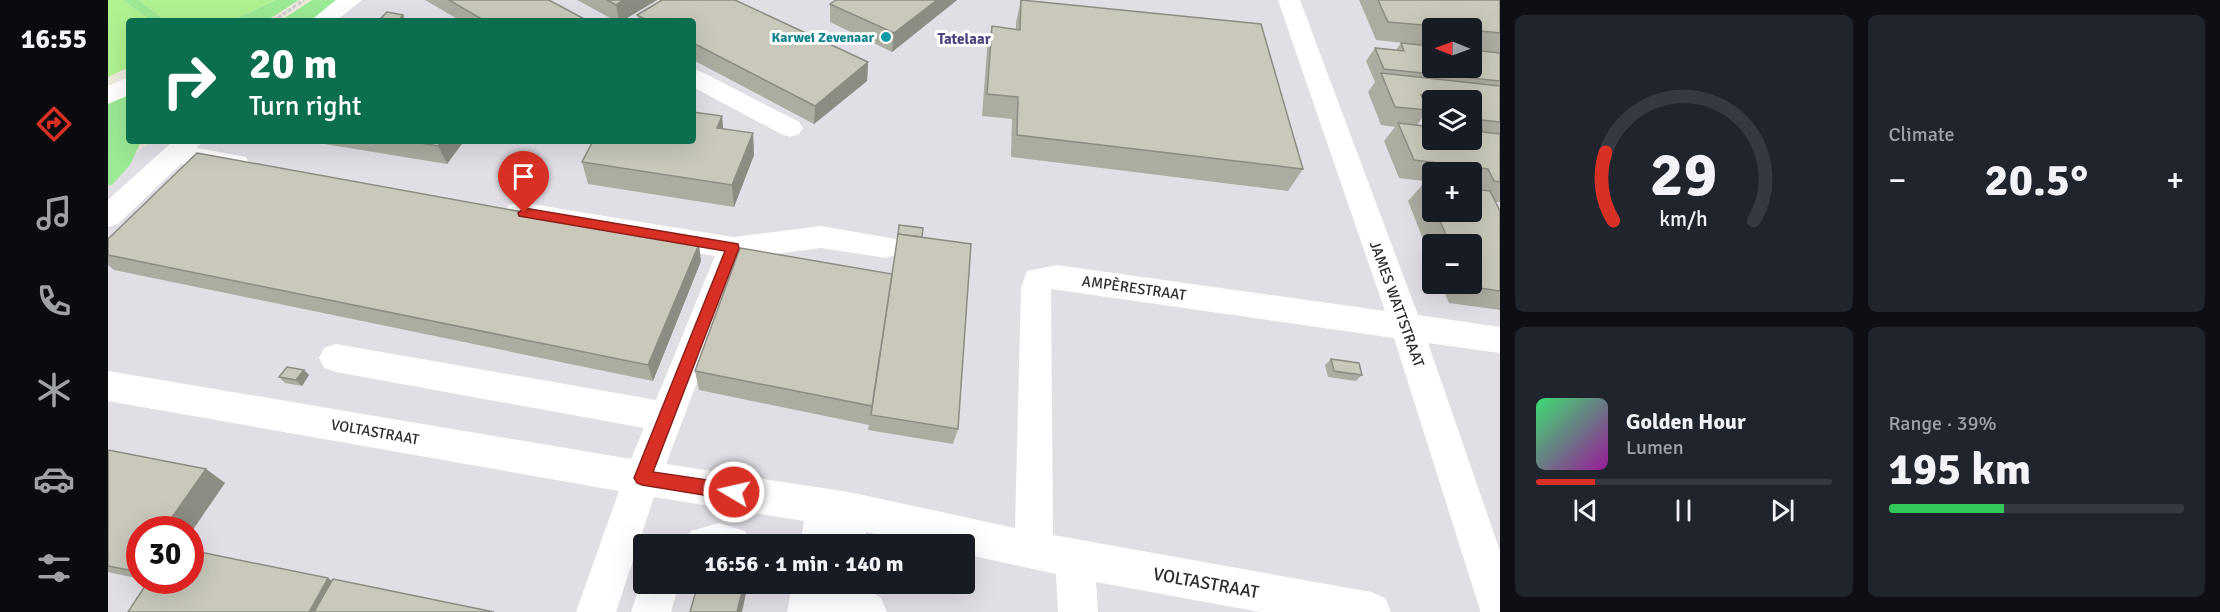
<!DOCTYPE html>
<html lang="en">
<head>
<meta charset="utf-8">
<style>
  body { margin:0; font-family:Signika,sans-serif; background:#20242c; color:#f1f3f6; height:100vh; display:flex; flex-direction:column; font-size:22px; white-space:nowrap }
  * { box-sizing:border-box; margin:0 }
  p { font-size:20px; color:#9ea1a6 }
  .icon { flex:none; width:33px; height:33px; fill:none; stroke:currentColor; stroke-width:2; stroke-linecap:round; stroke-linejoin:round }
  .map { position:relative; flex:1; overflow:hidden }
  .details { display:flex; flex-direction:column; gap:15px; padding:15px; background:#0d0f14; width:720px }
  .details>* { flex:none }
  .top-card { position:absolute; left:18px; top:18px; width:570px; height:126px; border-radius:6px; box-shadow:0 6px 24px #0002; background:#0b6e4f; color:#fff; overflow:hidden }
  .needle { width:39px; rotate:271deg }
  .fabs { position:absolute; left:1314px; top:18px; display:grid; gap:12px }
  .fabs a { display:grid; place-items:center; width:60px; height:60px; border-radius:6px; background:#171b24; box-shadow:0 6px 24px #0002; font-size:30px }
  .speed { position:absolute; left:18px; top:516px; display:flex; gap:12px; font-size:30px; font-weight:700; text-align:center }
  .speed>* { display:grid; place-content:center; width:78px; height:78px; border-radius:50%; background:#171b24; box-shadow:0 6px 24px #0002; line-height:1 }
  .speed .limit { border:9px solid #d22; background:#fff; color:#111 }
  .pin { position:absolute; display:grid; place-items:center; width:51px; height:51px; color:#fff; margin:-62px -26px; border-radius:50% 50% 50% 0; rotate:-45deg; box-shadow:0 0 6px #0007 }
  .pin .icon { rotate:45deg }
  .me { position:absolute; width:66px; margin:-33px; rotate:279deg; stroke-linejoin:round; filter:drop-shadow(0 0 4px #0008) }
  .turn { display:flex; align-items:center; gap:21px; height:126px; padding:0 24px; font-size:27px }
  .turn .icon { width:78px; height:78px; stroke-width:2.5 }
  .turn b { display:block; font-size:42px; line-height:51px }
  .big { font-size:45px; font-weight:700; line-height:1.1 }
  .details .card { flex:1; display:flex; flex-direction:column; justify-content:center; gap:9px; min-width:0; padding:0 21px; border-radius:9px; background:#20242c }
  .details .dial { align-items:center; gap:0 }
  .dial svg { height:156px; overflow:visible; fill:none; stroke:#363941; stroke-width:7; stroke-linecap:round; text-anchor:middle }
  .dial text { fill:#f1f3f6; stroke:none }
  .song { display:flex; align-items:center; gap:18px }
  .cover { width:72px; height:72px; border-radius:9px; background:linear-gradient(135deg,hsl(140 70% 55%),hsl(300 70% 35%)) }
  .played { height:6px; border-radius:3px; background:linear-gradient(90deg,#d93025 20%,#363941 20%) }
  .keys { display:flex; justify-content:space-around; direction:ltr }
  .heat { display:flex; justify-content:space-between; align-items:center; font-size:33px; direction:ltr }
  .charge { height:9px; border-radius:4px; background:linear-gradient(90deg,#34c759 39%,#363941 0) }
  .details .tiles { flex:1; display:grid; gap:15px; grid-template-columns:repeat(2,1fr) }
  .trip { position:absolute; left:525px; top:534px; width:342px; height:60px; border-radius:6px; background:#171b24; box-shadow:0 6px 24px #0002; font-weight:700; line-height:60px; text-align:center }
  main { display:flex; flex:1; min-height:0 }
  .menu { display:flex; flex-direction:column; width:108px; justify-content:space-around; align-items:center; background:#090b0e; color:#9ea1a6 }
  .menu .icon { width:42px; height:42px }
  .menu .active { color:#d93025 }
  .menu b { font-size:27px; color:#f1f3f6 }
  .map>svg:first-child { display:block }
</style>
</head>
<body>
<main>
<nav class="menu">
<b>16:55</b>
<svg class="icon active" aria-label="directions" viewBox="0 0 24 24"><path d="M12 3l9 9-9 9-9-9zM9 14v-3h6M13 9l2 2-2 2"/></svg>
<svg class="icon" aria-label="music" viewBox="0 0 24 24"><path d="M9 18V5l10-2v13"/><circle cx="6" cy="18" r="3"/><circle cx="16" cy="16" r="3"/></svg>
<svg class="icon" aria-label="phone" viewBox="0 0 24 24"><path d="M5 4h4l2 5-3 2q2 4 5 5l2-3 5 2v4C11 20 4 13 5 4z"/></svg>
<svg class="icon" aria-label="climate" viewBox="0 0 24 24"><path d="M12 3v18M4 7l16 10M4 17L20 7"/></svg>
<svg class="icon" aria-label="car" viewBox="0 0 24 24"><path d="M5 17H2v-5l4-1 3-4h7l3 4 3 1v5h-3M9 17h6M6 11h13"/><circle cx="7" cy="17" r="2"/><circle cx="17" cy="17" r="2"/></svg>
<svg class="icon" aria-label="filters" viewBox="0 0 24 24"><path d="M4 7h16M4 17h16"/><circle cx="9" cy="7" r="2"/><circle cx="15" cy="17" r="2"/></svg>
</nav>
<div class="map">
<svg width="1392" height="612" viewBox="0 0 1392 612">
  <rect width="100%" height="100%" fill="#eeebdd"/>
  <!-- industrial -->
  <path fill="#e2dee6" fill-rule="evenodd" d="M231,0H1392V612H0V174L44,141H585V21H203ZM1324,28H1364V68H1324ZM1324,100H1364V140H1324ZM1324,172H1364V212H1324ZM1324,244H1364V284H1324ZM32,530H82V580H32ZM536,544H856V584H536Z"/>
  <!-- green -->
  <g fill="#9cea95">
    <path d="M14,0H31L58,21H44Z"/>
    <path d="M168,0H191L158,21H122Z"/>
    <path d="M204,0H235L205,21H172Z"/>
    <path d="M21,89V141H33L22,165L4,185H0V99Z"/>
  </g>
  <!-- pitch -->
  <g fill="#b0f290">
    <path d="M0,0H14L44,21H21V67L0,77Z"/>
    <path d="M31,0H168L122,21H58Z"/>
  </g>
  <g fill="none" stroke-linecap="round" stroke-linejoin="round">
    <!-- path -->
    <path stroke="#ccc" stroke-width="3" stroke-dasharray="4 2" stroke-linecap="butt" d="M165,21L196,0"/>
    <!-- minor -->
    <g fill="#fff" fill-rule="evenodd">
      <path d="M228,0H254L228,21H202Z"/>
      <path d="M1170,0H1192L1310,315L1392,327V353L1320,343L1392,551V612H1372V610L1286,338L943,289L945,535L1263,592L1277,598L1283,612H1152L988,582L990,612H950L948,574L856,554V544H813L758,532L756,544H692L696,521L546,497L508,612H468L511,491L0,401V371L523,459L536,428L228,372L216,368L211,358L216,348L228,344L548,400L607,256L411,222L401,219L397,212L401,205L411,202L625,237L713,226L788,239L793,247L788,255L778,258L713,248L636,258L558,464L741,492L907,528L913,288L919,271L949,265L1277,311Z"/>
      <path d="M585,69L594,72L691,122L695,128L691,134L682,137L673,134L585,87Z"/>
      <path d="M21,77V95L0,104V86Z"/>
      <path d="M65,141H94L89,148L138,157L142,164L138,171L128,173L73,164L10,224L0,227V200Z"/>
      <path d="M611,523L637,531L642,544H578L583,531Z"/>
      <path d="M536,573V584H571L563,612H523Z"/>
      <path d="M684,584H751L773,598L779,612H679Z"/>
    </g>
  </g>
  <!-- wall -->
  <g fill="#adaca1" fill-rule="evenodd">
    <path d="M317,0H441L480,21H353Z"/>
    <path d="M469,0H549L514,21H508Z"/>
    <path d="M554,0H627L760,62L759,81L706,124L585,60V21H531L529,15Z"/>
    <path d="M849,0L784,52L722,22V4Z"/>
    <path d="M913,0L1195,169L1180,191L903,157L904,119L874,116L879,49L884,26L908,29V22Z"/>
    <path d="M1251,0H1392V53L1364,50V28H1324V46L1268,40Z"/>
    <path d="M273,18L298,21H275Z"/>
    <path d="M1293,43L1392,53V202H1387L1392,211V310L1341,303L1333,284H1364V244H1324V262L1300,201L1316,183L1324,184V212H1364V172H1324V182L1291,178L1276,141L1287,127L1273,125L1260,92L1267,82L1258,61L1267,48L1288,50ZM1324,100H1364V140H1324ZM1316,115L1317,116L1322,127L1309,125Z"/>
    <path d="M614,116L615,129L645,133L646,155L626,207L480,184L474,162Z"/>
    <path d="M198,141H356L339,164Z"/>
    <path d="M814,237L850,429L845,444L760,430L761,425L591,390L587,371L784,274Z"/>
    <path d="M0,239L593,261L545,381L6,270L0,265Z"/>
    <path d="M1223,359L1254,375L1248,381L1220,377L1217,365Z"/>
    <path d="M196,370L201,375L194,386L177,383L171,377Z"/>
    <path d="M0,450L98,469L117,483L32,530V579L0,572Z"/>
  </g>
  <!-- shaded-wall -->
  <g fill="#8d8c83">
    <path d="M515,0H549L514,21H511L508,5Z"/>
    <path d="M829,0H849L784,52L786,33Z"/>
    <path d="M295,15L298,21H290Z"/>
    <path d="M760,62L759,81L706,124L707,106Z"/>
    <path d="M614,116L616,138L609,128Z"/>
    <path d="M645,133L646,155L626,207L624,185Z"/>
    <path d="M333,141H356L339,164L330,146Z"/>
    <path d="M591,244L593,261L545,381L540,365Z"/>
    <path d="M196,370L201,375L194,386L188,380Z"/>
    <path d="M98,469L117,483L82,534V530H55Z"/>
    <path d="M32,563V574L26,571Z"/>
    <path d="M220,578L241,592L230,612H201Z"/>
    <path d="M636,584H640L634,612H629Z"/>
  </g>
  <!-- building -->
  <g fill="#c9c8bb" stroke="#8d8c83" stroke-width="1.5">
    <path d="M341,0H441L480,21H377Z"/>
    <path d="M499,0H515L508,5Z"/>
    <path d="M554,0H627L760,62L707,106L585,43V21H541L529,15Z"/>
    <path d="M728,0H829L786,33L722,4Z"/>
    <path d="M913,0L1153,24L1195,169L909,135L910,97L879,94L884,26L912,30Z"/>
    <path d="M1270,0H1392V33L1364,30V28H1349L1280,22Z"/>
    <path d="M279,12L295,15L290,21L273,18Z"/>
    <path d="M1293,43L1324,46V68H1364V50L1392,53V81L1276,69L1267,48L1296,51Z"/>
    <path d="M1273,73L1392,86V122L1364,119V100H1333L1332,97L1313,95L1320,110L1287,107Z"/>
    <path d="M585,112L614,116L609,128L645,133L624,185L474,162L485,141H585Z"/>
    <path d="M1290,123L1324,127V140H1364V126L1373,127L1375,132L1392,134V182L1386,181L1380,169L1306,160Z"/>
    <path d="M300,141H333L330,146Z"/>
    <path d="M89,153L591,244L540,365L0,255V239Z"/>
    <path d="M1316,183L1324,184V203Z"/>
    <path d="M1364,189L1382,191L1392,211V291L1359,286L1358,284H1364V244H1342L1328,212H1364Z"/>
    <path d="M791,225L815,228L814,237L790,234V235Z"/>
    <path d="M790,234L863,244L850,429L763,415Z"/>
    <path d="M632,248L784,274L764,406L587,371Z"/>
    <path d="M1223,359L1251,363L1254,375L1226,371Z"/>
    <path d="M179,367L196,370L188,380L171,377Z"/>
    <path d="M0,450L98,469L55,530H32V563L26,571L0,566Z"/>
    <path d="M82,550L220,578L201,612H20L41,580H82Z"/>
    <path d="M225,579L386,612H206Z"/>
    <path d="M590,584H636L629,612H582Z"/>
  </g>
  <!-- route -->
  <path fill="#d93025" stroke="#8d1f18" stroke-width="1.5" d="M416,208L630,244L631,248L545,472L626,484L631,487L634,492L631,497L626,500L534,485L529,483L526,478L617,251L411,216L410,213Z"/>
  <!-- markers -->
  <circle fill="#0f9aa8" stroke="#fff" stroke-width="2" cx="778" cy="37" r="6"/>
  <g text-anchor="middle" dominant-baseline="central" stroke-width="6" stroke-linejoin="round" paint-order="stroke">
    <!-- far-culture labels -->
    <g font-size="14" font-weight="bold" fill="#0d838f" stroke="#fff" text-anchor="end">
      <text x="766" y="37">Karwei Zevenaar</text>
    </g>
    <!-- far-quarter labels -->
    <g font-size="15" font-weight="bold" fill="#4b4781" stroke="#fff">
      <text x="856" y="39">Tatelaar</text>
    </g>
    <!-- street labels -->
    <g font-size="15" fill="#2c2c2c" stroke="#fff">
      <text transform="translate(1026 288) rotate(8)">AMPÈRESTRAAT</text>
      <text transform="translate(1289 304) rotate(70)">JAMES WATTSTRAAT</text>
      <text transform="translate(267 432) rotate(10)">VOLTASTRAAT</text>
    </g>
    <!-- near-street labels -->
    <g font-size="18" fill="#2c2c2c" stroke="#fff">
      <text transform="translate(1098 583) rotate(10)">VOLTASTRAAT</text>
    </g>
  </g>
</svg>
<div class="fabs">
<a><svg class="needle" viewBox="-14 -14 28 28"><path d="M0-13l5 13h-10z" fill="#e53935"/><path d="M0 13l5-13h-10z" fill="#9ea1a6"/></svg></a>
<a><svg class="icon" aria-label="layers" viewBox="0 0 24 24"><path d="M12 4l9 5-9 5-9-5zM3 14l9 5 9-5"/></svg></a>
<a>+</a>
<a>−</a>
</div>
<div class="speed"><div class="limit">30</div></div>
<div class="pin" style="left:416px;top:213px;background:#d93025"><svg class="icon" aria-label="arrive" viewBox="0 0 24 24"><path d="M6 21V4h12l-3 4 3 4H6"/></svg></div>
<svg class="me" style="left:626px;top:492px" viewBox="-20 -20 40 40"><circle r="17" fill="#d93025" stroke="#fff" stroke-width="3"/><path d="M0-11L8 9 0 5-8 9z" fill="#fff"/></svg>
<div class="trip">16:56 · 1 min · 140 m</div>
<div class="top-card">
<div class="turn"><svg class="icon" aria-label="right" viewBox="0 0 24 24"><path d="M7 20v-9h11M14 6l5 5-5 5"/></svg><div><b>20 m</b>Turn right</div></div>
</div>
</div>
<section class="details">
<div class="tiles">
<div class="card dial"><svg viewBox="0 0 100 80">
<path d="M14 69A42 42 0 1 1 86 69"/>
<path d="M14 69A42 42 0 0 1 10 34" stroke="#d93025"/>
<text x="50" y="56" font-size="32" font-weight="700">29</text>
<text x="50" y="72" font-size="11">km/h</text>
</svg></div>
<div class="card"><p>Climate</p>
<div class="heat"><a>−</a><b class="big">20.5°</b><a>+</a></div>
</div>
<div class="card">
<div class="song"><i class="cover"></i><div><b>Golden Hour</b><p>Lumen</p></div></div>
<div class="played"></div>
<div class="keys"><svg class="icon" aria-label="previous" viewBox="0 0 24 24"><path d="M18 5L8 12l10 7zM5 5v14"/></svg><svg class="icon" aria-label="pause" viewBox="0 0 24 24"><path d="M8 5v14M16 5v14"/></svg><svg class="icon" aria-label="next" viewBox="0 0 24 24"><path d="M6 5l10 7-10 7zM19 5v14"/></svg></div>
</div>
<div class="card"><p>Range · 39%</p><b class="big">195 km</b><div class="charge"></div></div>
</div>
</section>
</main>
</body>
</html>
